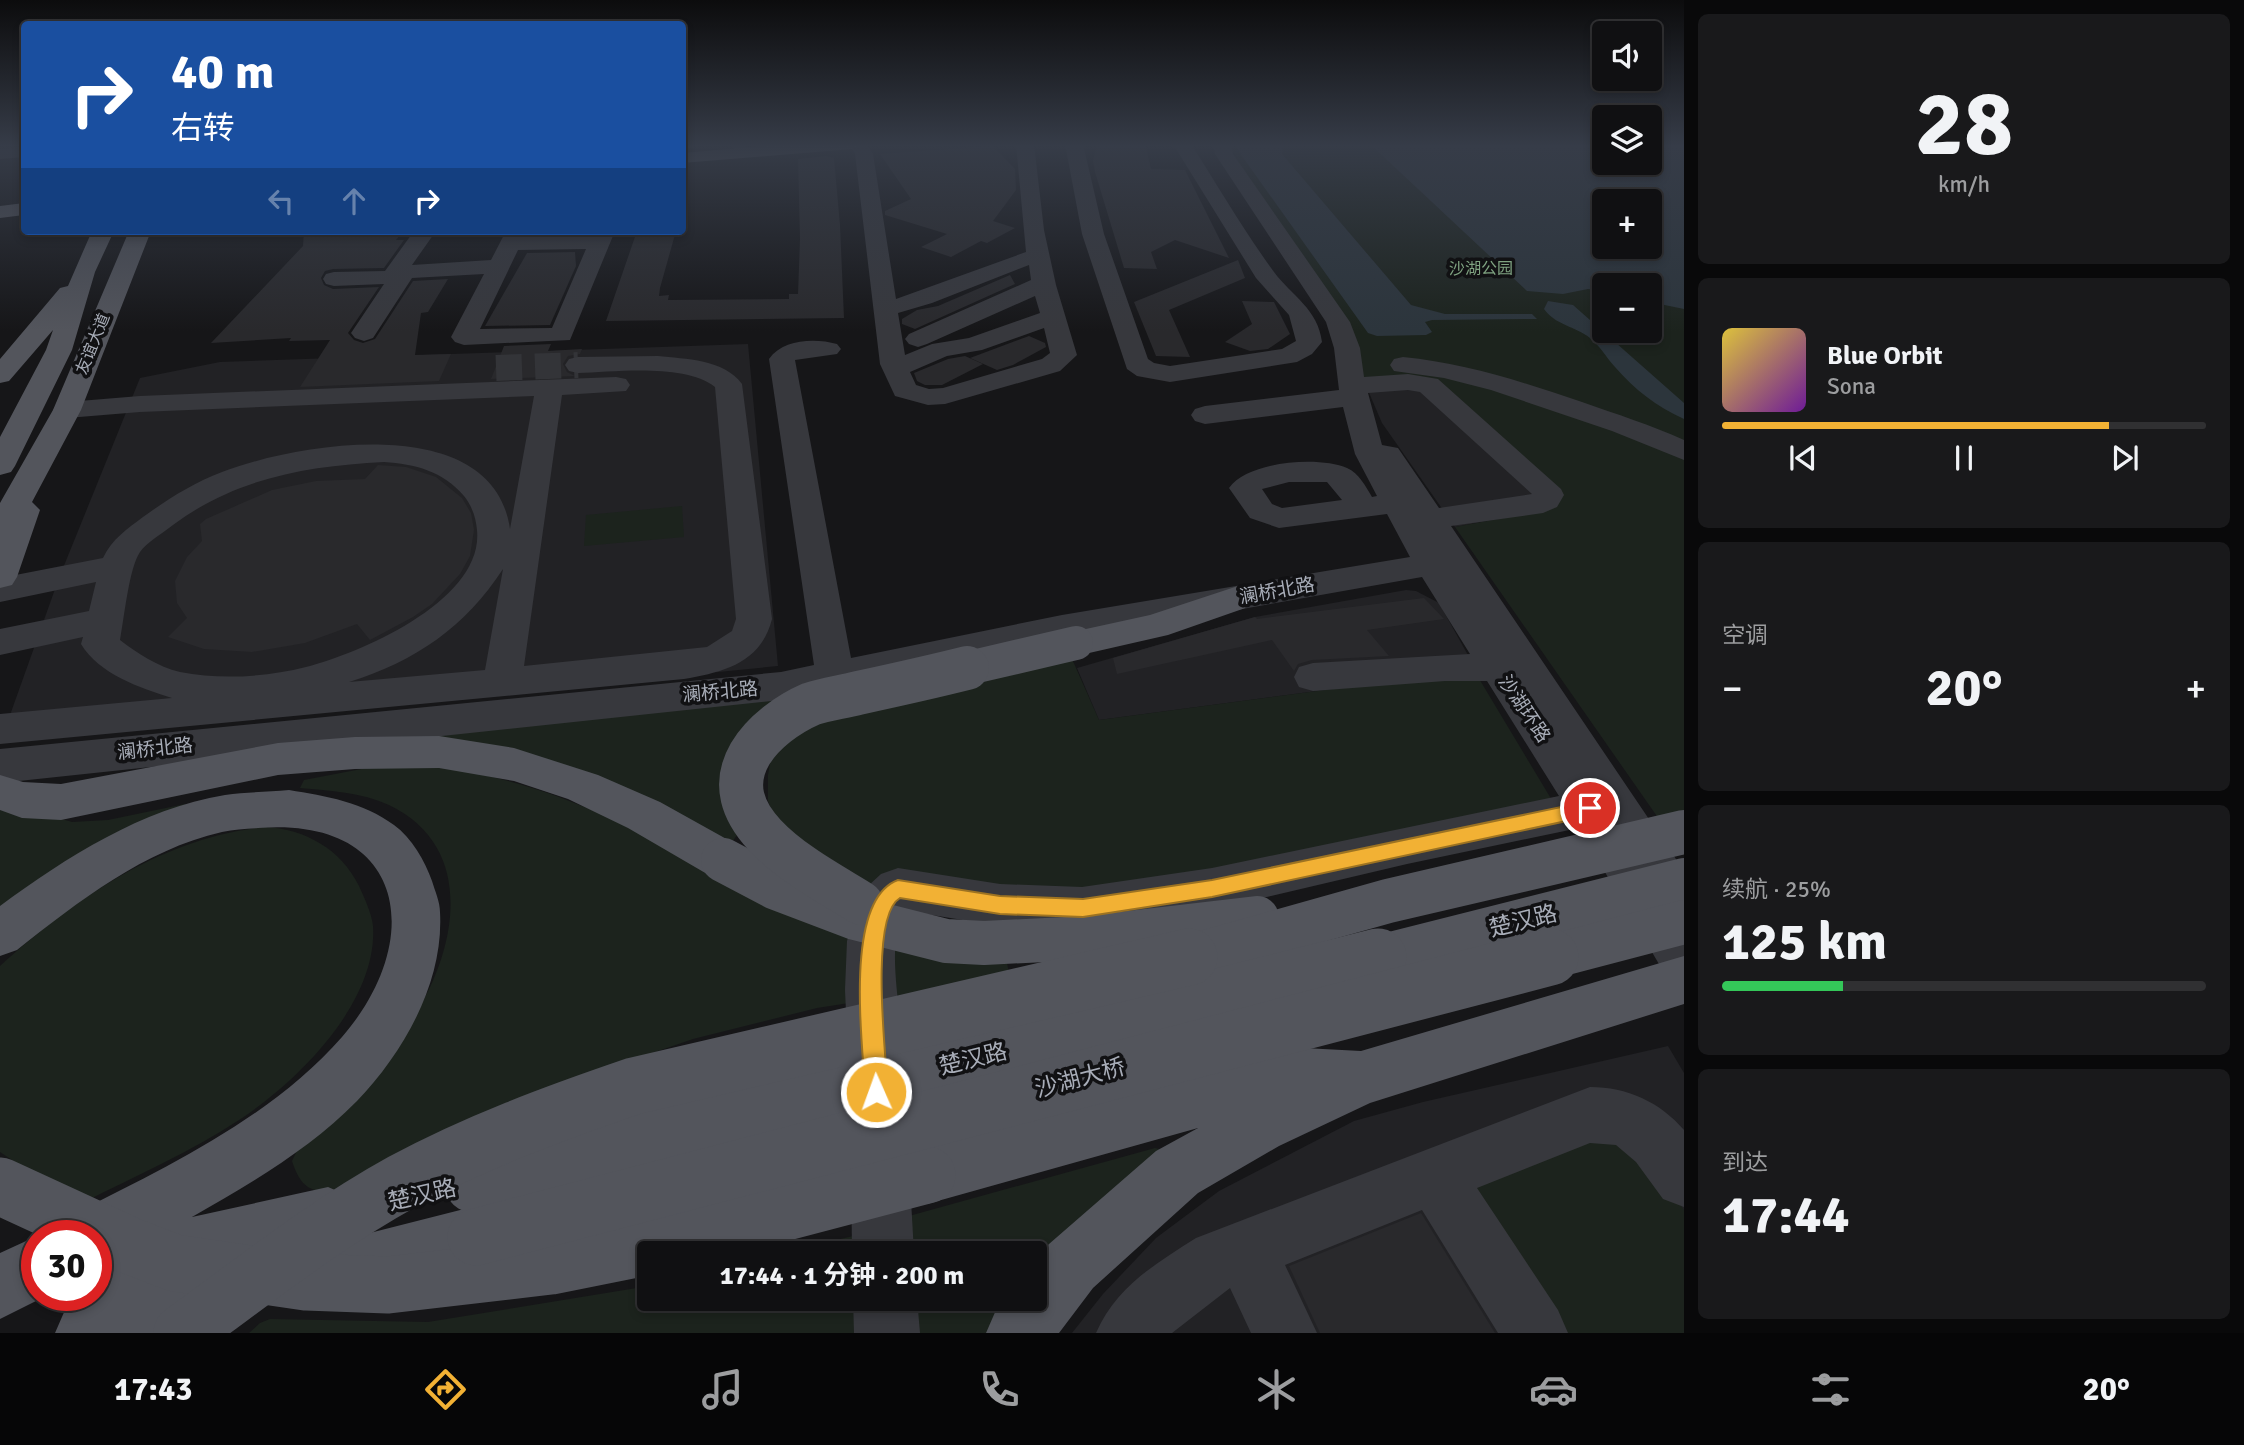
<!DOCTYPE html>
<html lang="zh">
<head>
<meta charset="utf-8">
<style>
  body { margin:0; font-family:Signika,"Noto Sans SC",sans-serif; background:#19191b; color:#f1f3f6; height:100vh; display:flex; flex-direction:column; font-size:26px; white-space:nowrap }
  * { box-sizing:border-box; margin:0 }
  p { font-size:23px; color:#9c9d9f }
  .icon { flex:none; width:38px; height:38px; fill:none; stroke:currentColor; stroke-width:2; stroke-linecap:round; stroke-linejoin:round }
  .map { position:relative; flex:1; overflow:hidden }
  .side { display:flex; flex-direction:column; gap:14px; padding:14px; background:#09090a; width:560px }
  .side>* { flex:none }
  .guide { position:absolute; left:21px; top:21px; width:665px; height:214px; border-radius:7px; box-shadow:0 4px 10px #0003,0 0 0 2px #303032; background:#1a4fa0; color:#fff; overflow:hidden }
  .controls { position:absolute; left:1592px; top:21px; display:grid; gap:14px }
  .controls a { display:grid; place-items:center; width:70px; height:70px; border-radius:7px; background:#101012; box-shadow:0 4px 10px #0003,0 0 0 2px #303032; font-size:35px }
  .speed { position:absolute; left:21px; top:1220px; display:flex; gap:14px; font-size:35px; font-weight:700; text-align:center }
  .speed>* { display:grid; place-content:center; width:91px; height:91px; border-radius:50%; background:#101012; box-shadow:0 4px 10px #0003,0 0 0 2px #303032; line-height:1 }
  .speed .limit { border:10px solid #d22; background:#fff; color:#111 }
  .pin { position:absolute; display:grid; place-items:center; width:60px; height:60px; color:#fff; margin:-30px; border:4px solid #fff; border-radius:50%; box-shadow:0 2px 7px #0007 }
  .me { position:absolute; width:77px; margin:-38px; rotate:358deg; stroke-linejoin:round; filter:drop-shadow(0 0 5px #0008) }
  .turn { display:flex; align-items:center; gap:24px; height:147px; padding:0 35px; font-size:32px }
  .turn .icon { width:91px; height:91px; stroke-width:2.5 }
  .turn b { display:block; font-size:49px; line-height:60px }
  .lanes { display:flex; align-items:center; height:66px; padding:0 35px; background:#0003; justify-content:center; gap:35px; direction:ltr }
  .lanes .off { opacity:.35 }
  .big { font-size:52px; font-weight:700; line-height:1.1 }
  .side .widget { flex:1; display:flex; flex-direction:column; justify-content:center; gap:10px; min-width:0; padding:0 24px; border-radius:10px; background:#19191b }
  .side .dial { align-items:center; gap:0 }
  .dial b { font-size:91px; line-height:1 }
  .song { display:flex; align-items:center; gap:21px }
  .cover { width:84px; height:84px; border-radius:10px; background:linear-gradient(135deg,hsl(50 70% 55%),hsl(280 70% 35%)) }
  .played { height:7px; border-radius:4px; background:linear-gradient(90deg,#f2b134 80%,#303032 80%) }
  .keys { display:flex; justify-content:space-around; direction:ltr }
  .heat { display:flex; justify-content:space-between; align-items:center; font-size:38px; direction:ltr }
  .charge { height:10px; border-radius:5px; background:linear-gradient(90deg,#34c759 25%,#303032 0) }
  .trip { position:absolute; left:637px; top:1241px; width:410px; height:70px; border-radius:7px; background:#101012; box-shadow:0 4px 10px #0003,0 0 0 2px #303032; font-weight:700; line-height:70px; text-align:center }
  .dock { display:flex; height:112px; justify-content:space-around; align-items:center; background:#060607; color:#9c9d9f }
  .dock .icon { width:49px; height:49px }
  .dock .active { color:#f2b134 }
  .dock b { font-size:32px; color:#f1f3f6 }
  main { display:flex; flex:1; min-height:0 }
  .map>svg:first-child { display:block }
</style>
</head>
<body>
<main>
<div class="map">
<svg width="1684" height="1333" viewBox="0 0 1684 1333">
  <rect width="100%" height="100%" fill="#161618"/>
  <!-- built -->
  <g fill="#222225">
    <path d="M748,344L778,666L0,743L59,578L140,378L220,362Z"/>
    <path d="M1407,378L1557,505L1555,508L1455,527L1382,423L1364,381Z"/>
    <path d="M1406,590L1416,591L1439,603L1469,657L1416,678L1099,720L1077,668L1255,617Z"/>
    <path d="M1668,1046L1684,1073V1333H1072L1103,1294L1156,1238L1219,1191L1354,1121L1423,1102Z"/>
  </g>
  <!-- green -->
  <g fill="#1c231d" fill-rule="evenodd">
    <path d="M1228,144H1605V163H1650V144H1684V855L1455,527L1551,509L1557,505L1439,387L1364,381ZM1605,201H1650V247H1605ZM1605,285H1650V331H1605Z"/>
    <path d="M682,506L684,537L584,546L586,515Z"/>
    <path d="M1072,659L1099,720L1416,678L1478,677L1553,802L1119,891L873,887L777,824L768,801V775L771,758L791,737L841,714Z"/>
    <path d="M821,684L780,707L738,834L731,843L391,730Z"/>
    <path d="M377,766C397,766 417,764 436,767C495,774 552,792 606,816L1007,963L1010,978L817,1008L693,1039L559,1085L338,1190C311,1194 301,1188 292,1161L300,1144C326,1115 352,1086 378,1057C390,1043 406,1029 416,1013C458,945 475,846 389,805C361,792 330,791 300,788L304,780Z"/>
    <path d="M0,801L72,822L108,820L185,804L183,810L0,911Z"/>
    <path d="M265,827C305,829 341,849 359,886C364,897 372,914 373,926C378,1003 297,1082 239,1120C190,1152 136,1176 84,1202L42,1180L0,1152V966C76,898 161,838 265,827Z"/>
    <path d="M1620,1134L1634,1142L1684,1210V1333H1553L1468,1178Z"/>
    <path d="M1155,1148L1163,1150L1034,1274V1253H910L909,1216Z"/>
    <path d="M861,1234L860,1253H784Z"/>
    <path d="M649,1286V1298L858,1299L856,1333H249L260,1323L270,1319L428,1322Z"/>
    <path d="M910,1299H1014L987,1333H911Z"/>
  </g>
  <!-- water -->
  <g fill="#2c353c" fill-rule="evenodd">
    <path d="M1238,144H1284L1282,154L1411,305L1445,314H1532L1537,319L1432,320L1425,322L1432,332L1426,335L1377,336L1368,333L1237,149Z"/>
    <path d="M1370,144H1605V163H1650V144H1684V309L1650,302V285H1605V291L1588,289L1563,294L1527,291ZM1605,201H1650V247H1605Z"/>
    <path d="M1548,301L1573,305L1684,403V419C1656,406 1635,390 1615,367C1606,357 1600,346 1590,338C1575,326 1555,325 1544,309Z"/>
  </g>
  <!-- building -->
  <g fill="#29292c">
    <path d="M1097,144H1145L1151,169L1185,170L1229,258L1175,240L1151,252L1157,269L1124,268L1095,172L1093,161Z"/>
    <path d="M993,146L1015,169L1016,190L993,221L1015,228L987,243L981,241L951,257L921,247L947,234L885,215V211L911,199L880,154Z"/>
    <path d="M826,156L834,158L840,225L844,318L606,321L637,231H676L660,288L659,296L669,295L668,300L789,299V294H798L800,239L798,159Z"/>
    <path d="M304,231H403L396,240H404L384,268L333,269L325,271L321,278L324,285L333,289L379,287L348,333L354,340L363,343L375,339L413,281L448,279L428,312L421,313L415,355L451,354L439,381L300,387L330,340L289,341L291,338L211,343L303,246Z"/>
    <path d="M575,252L576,266L550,325L485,326L527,253Z"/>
    <path d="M1238,260L1245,278L1169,310L1190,357L1156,356L1134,302Z"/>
    <path d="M1010,275L1015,284L915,329L902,324V319L917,310L938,306Z"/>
    <path d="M1242,301L1274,302L1290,334L1268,349L1250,351L1225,342L1252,324Z"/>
    <path d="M1029,336L1045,343L1046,347L1013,365L997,370L970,358Z"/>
    <path d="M551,344L548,351L582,349L580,354L568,356L563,364L567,372L575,376L491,379L504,346Z"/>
    <path d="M965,356L983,364L942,385H925L917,381L914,373L948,359Z"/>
    <path d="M378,465L406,467L436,477L462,498L471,513L474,530L470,556L460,574L432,604L413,617L370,640L357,624L305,643L252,652L204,649L168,637L187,618L177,603L175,581L187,557L202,541L200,524L206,519L272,490L316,481L365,479Z"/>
    <path d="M1424,598L1444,619L1367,630L1389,656L1312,660L1298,664L1294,671L1272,640L1117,674L1113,658L1255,617L1257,619Z"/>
    <path d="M1421,1213L1495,1333H1320L1289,1266Z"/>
  </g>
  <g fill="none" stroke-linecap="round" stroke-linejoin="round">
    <!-- minor-tunnel -->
    <path stroke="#333438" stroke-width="26" stroke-dasharray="26 13" stroke-linecap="butt" d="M496,368L578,365"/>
    <!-- minor -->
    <g fill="#37383d" fill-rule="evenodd">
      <path d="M682,144H696L693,148L682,149Z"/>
      <path d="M731,144H749V145L740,150L734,149Z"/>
      <path d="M849,144H867L873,154L896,299L1026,252L1016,144H1034L1044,230L1056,285L1077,355L1060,371L945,404L928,405L895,396L880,364L855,154ZM1029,265L1031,280L909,334L905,339L909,344L918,347L927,344L1035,296L1040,313L969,338L932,344L905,355L898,313L932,303ZM1044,328L1050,353L1042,359L943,388L929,389L916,385L910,372L947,356L982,350Z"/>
      <path d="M1065,144H1083L1104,234L1148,359L1154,363L1170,366L1282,349L1296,341L1289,315L1256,278L1173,144H1191C1218,186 1244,231 1274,272C1292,296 1318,309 1322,342L1312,354L1297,362L1170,382L1137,376L1127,369L1082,234Z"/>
      <path d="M1213,144H1231L1233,154L1350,322L1360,348L1364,377L1408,374L1438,379L1561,489L1564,495L1557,507L1543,513L1451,526L1684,871V983L1666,976L1579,828L1407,864L1212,910L1082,929L1000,926L907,911C882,936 904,1020 902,1053C901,1060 897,1068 894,1074L875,1082L856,1074L848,1055L845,990L847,941L853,919L868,886L881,874L898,868L1000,884L1082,887L1212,868L1559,796L1487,681H1445L1313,691L1299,687L1294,677L1299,667L1313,663L1470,654L1422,577L1062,641L781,700L0,783V749L781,672L814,665L769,359C783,339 815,338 837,344L841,349L837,354L795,360L851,658L1062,615L1410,557L1387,514L1279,528L1250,518L1229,488C1248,461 1319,456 1347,468C1359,473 1366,487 1372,497L1377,496L1355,454L1343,407L1205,424L1195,421L1191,415L1195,409L1205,406L1339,390L1334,348L1326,322L1215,154ZM1408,390L1420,392L1532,494L1439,508L1398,448L1382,445L1368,393ZM1289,482H1327L1342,500L1282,508L1272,504L1262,489Z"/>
      <path d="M24,147V157L0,159V149Z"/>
      <path d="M414,231H436L412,265L491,260L506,231H528L525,237L591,236L593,231H615L570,340L464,345L455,342L451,337L484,274L412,278L373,338L364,341L355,338L351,333L384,284L334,286L326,284L323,279L326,274L334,272L385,271ZM586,249L552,328L480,329L518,250Z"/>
      <path d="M658,356C685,359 724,359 742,384L772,619C761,663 724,672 684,679L0,744V714L172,698C140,688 99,674 81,644L83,637L0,655V629L89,611L96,582L0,602V578L103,558C112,539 127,529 143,517C168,499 193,483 222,472C298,443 493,410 510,529L534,396L140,412L67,418L57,416L53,410L57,404L67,402L140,396L616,377L626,379L630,385L626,391L562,395L524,666L707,647L732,631L736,619L715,387C685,363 615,372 578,373L569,371L565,365L569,359L578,357ZM384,462C415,464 443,471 464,496C472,506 476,518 477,530C484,600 361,653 306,667C266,677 221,680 180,672C158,667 137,653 120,640C124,619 129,568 140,552C147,542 163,533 173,525C236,478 307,466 384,462ZM503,569L485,670L349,682C416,661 465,627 503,569Z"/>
      <path d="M1403,357C1465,363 1523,382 1582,402C1616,414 1651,425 1684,440V460L1612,431L1491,390L1444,378L1394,371L1390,365L1394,359Z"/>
      <path d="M1590,1087C1627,1087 1660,1102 1684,1130V1207L1663,1199L1636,1162L1616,1145L1590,1143L1477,1188L1558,1310L1568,1333H1498L1422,1210L1285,1265L1317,1333H1251L1230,1288L1172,1333H1096C1116,1287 1155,1264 1196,1238Z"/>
      <path d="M880,1135L901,1143L909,1164L914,1253H852L851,1164L859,1143Z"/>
      <path d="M853,1298H917L920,1333H854Z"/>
    </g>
    <!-- major -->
    <g fill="#53555c" fill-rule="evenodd">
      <path d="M788,144H861L852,149L682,163V153Z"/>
      <path d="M24,203V215L0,218V206Z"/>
      <path d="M92,231H114L95,272L72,350L15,466L11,472L0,475V437L46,350L53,330L9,381L0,383V359L60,288L68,286Z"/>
      <path d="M129,231H151L81,410L32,502L40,510L17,577L12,585L0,588V503L53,410Z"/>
      <path d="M1238,586L1251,590L1256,598L1251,606L1168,635L1076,656L1063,652L1057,643L1063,634L1150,615Z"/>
      <path d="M439,736L514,748L598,775L660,802L739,846L746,860L739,874L723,880L707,874L628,828L568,799L514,781L439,768L355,769L278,775L61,820L22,818L0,810V775L23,782L61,784L278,743L355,737Z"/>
      <path d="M289,790C326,796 363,802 394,825C412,838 425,861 432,881C435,891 440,902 440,912C444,982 404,1052 357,1101C310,1149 250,1184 192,1217L328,1187L349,1196L358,1217L350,1238L476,1206L498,1215L507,1237L498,1259L476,1268L355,1298L333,1289L324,1267L333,1245L219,1273L235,1279L244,1302L235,1325L214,1333H55L65,1310L92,1300L81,1295H96V1236H66L74,1214C168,1166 271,1118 342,1037C426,940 407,816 258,828C246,829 234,829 222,832C144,850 79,901 17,950L0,956V906C67,857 141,809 225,795C246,792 268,792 289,790Z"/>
      <path d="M1684,956V1004L1370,1103L1279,1146L1198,1193L1093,1288L1059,1333H986L996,1310L1005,1298H1034V1262L1049,1244L1156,1151L1198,1128L927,1204L906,1196L898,1175L906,1154L927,1146L1145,1085L1304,1048L1361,1051Z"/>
      <path d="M37,1236V1295H48L0,1319V1253Z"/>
    </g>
    <!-- major-bridge-far2 -->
    <path stroke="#53555c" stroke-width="34" d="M960,670L1076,643"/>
    <!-- major-bridge-far1 -->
    <g stroke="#53555c" stroke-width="44">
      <path d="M723,860L776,888L855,918L946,941L984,943L1085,938L1257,918"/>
      <path d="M861,903C815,874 710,823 750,754C763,732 788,714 811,704C826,699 843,697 858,693C895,685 931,677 967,668"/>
      <path d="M1181,959L1388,901L1684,832"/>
      <path d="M1371,959L1684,880"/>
      <path d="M1543,959L1684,922"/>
    </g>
    <!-- major-bridge -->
    <g stroke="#53555c" stroke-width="57">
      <path d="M473,1184L1378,957"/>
      <path d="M0,1186L128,1245L175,1263L306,1282L388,1285L551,1266L671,1242L927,1175"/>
      <path d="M476,1237L1550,957"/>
      <path d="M182,1333C254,1281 324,1225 402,1182C476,1142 555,1113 634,1086L1189,957"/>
    </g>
  </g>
  <!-- sky -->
  <linearGradient id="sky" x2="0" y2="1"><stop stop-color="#0c0c0d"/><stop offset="0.44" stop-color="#363c48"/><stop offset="1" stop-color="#363c48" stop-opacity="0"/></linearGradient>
  <rect width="1684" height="331" fill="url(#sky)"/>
  <!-- route -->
  <path fill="#f2b134" stroke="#9d7322" stroke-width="2" d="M1590,801L1596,803L1599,808L1596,813L1590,816L1212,897L1083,917L1000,914L900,898C869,916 886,1057 888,1092L885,1100L876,1104L868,1100L865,1092C863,1043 843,900 898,880L1000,896L1083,899L1212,880Z"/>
  <g text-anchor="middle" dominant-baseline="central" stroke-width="7" stroke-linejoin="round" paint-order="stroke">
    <!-- far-park labels -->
    <g font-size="16" fill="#7fa381" stroke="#111113">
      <text x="1481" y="269">沙湖公园</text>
    </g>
    <!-- far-street labels -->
    <g font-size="16" fill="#a8adb8" stroke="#111113">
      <text transform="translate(93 344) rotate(-68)">友谊大道</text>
    </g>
    <!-- street labels -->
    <g font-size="19" fill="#a8adb8" stroke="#111113">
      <text transform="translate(1277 591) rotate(-10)">澜桥北路</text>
      <text transform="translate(720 692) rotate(-5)">澜桥北路</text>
      <text transform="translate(1524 709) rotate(56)">沙湖环路</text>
      <text transform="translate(155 749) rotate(-6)">澜桥北路</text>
    </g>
    <!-- near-street labels -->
    <g font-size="23" fill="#a8adb8" stroke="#111113">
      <text transform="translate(1523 921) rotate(-14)">楚汉路</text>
      <text transform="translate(973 1059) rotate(-14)">楚汉路</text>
      <text transform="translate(1080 1078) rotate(-15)">沙湖大桥</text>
      <text transform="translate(422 1195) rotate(-13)">楚汉路</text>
    </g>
  </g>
</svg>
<div class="controls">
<a><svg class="icon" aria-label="sound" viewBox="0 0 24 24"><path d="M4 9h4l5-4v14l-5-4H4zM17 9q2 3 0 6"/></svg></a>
<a><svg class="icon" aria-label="layers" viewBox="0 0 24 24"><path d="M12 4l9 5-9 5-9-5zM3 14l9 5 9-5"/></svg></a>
<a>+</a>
<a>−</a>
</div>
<div class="speed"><div class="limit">30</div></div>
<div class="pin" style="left:1590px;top:808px;background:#d93025"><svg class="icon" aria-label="arrive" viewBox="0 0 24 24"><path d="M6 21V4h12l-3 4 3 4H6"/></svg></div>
<svg class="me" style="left:876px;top:1092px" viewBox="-20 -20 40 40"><circle r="17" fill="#f2b134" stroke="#fff" stroke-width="3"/><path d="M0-11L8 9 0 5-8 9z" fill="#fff"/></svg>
<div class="trip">17:44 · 1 分钟 · 200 m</div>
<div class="guide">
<div class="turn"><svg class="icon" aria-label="right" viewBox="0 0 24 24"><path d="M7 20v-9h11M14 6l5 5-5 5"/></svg><div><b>40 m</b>右转</div></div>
<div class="lanes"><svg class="icon off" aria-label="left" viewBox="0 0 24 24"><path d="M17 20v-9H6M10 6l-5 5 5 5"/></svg><svg class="icon off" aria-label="ahead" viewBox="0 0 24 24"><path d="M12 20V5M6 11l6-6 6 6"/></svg><svg class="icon" aria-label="right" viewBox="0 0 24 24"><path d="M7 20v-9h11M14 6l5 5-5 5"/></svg></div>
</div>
</div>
<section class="side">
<div class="widget dial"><b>28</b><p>km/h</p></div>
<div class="widget">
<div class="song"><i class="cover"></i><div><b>Blue Orbit</b><p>Sona</p></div></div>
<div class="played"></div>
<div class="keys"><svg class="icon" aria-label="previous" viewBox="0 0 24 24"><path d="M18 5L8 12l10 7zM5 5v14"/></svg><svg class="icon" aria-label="pause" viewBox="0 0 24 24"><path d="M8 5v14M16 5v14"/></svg><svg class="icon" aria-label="next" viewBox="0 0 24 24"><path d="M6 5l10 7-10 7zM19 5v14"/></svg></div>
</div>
<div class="widget"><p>空调</p>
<div class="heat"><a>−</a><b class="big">20°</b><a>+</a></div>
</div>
<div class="widget"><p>续航 · 25%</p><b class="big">125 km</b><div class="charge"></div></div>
<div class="widget"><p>到达</p><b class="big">17:44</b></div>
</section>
</main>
<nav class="dock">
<b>17:43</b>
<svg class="icon active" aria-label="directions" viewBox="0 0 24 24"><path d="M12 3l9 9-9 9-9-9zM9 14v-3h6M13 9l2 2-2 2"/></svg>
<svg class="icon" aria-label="music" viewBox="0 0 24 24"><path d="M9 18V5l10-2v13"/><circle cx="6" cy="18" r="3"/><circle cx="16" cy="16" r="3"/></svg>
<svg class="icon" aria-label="phone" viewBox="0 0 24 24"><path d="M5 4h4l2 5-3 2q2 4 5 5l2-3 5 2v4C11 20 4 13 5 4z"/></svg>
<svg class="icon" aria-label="climate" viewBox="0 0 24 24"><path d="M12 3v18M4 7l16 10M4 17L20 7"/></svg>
<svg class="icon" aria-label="car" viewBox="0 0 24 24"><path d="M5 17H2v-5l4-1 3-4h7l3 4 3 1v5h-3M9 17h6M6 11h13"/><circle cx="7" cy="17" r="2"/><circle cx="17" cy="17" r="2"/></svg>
<svg class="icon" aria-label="filters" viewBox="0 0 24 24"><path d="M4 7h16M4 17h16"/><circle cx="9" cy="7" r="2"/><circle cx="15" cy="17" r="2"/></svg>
<b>20°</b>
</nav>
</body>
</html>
